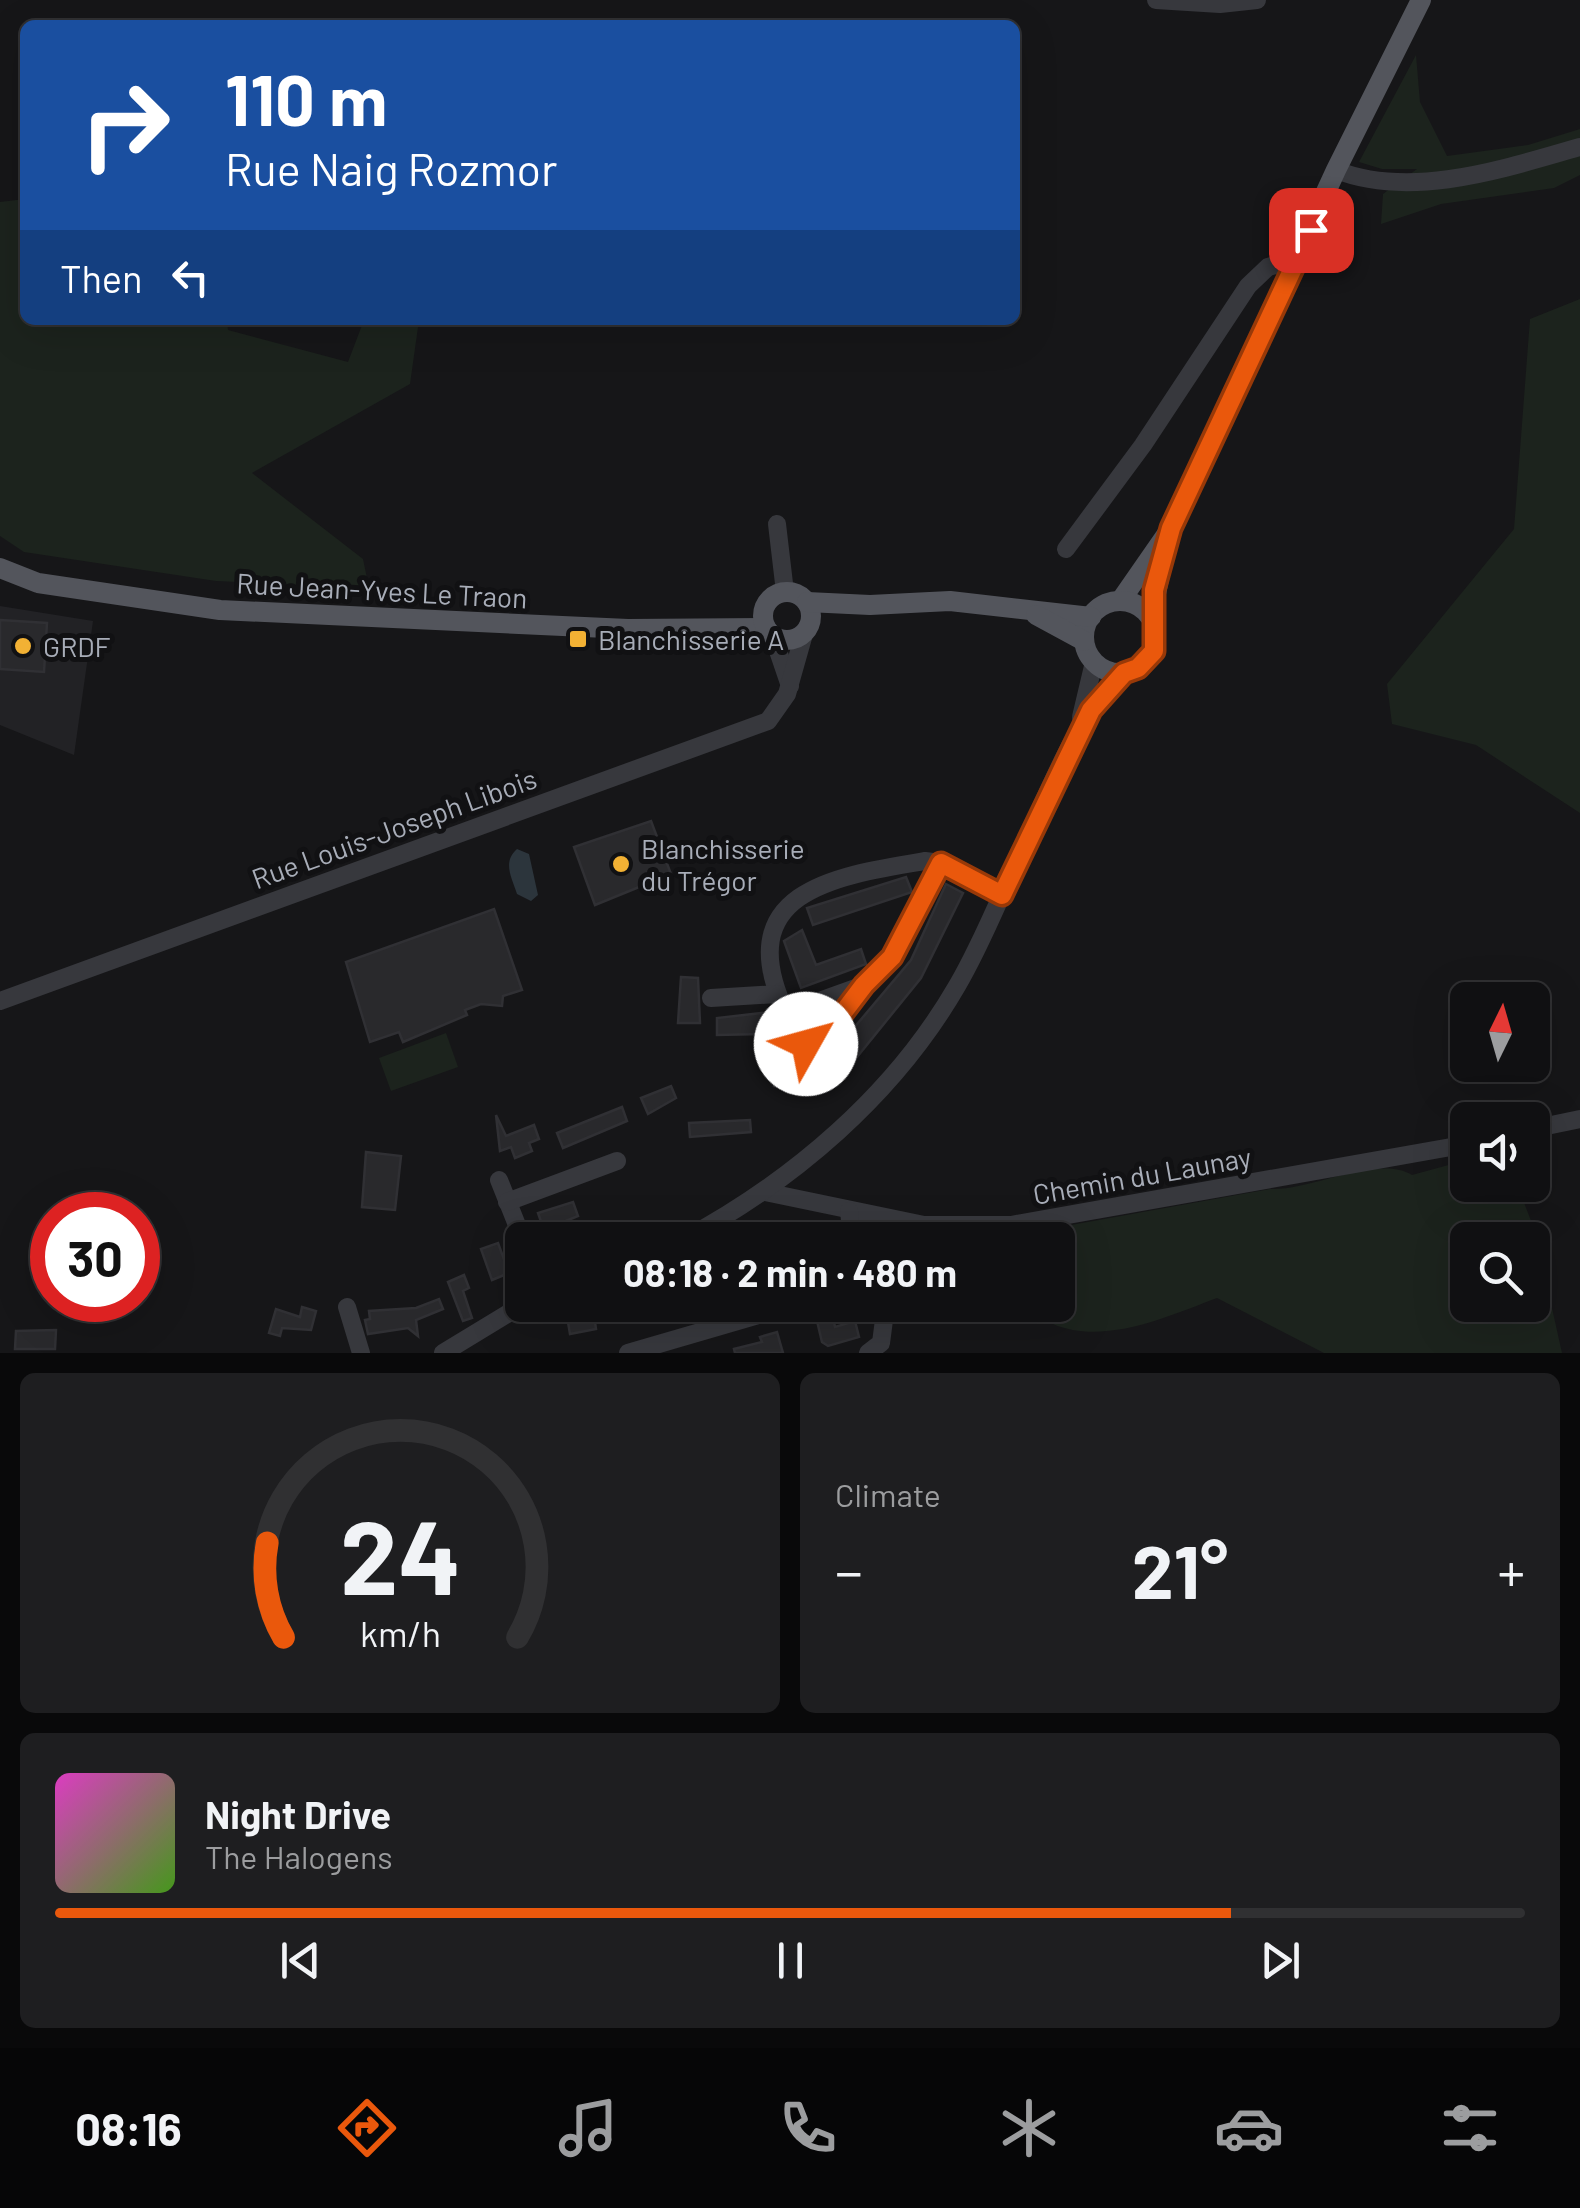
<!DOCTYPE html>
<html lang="en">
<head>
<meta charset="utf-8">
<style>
  body { margin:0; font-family:Barlow,sans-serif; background:#1e1e20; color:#f1f3f6; height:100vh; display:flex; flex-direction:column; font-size:38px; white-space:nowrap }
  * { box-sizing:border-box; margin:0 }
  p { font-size:32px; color:#9c9d9f }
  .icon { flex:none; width:55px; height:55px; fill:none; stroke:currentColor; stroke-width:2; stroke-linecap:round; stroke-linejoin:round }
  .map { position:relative; height:1353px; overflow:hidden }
  .sheet { display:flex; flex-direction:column; gap:20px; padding:20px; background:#09090a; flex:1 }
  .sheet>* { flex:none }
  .top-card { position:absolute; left:20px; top:20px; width:1000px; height:305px; border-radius:15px; box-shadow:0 10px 40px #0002,0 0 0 2px #303032; background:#1a4fa0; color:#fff; overflow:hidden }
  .needle { width:65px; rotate:5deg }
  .tools { position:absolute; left:1450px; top:982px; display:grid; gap:20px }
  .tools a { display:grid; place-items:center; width:100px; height:100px; border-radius:15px; background:#101012; box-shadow:0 10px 40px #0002,0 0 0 2px #303032; font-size:50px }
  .speed { position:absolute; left:30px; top:1192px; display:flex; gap:20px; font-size:50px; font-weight:700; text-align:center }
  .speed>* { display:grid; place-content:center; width:130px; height:130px; border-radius:50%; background:#101012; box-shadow:0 10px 40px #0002,0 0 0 2px #303032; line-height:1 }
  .speed .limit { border:15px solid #d22; background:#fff; color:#111 }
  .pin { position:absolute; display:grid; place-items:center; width:85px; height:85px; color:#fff; margin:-42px; border-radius:20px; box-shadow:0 5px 15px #0006 }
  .me { position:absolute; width:110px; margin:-55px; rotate:52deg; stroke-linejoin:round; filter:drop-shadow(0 0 8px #0008) }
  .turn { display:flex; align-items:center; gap:35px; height:210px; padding:0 40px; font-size:45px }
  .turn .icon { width:130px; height:130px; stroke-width:2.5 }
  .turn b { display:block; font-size:70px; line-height:85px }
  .then { display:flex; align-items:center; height:95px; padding:0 40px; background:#0003; gap:20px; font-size:38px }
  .big { font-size:75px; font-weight:700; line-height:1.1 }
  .sheet .card { flex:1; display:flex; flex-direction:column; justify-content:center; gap:15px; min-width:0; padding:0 35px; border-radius:15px; background:#1e1e20 }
  .sheet .dial { align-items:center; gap:0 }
  .dial svg { height:260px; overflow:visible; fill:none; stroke:#303032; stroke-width:7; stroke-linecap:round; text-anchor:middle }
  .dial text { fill:#f1f3f6; stroke:none }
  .song { display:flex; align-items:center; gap:30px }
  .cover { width:120px; height:120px; border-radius:15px; background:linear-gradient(135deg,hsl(310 70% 55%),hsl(100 70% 35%)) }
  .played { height:10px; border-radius:5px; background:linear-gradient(90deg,#ea580c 80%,#303032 80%) }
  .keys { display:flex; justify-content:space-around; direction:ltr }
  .heat { display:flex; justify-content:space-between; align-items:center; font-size:55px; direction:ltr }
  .sheet .tiles { flex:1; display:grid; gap:20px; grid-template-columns:1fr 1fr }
  .card:last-child { grid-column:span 2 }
  .trip { position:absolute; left:505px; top:1222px; width:570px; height:100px; border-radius:15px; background:#101012; box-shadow:0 10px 40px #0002,0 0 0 2px #303032; font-weight:700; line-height:100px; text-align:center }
  .menu { display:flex; height:160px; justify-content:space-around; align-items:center; background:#060607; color:#9c9d9f }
  .menu .icon { width:70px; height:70px }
  .menu .current { color:#ea580c }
  .menu b { font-size:45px; color:#f1f3f6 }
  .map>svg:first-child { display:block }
</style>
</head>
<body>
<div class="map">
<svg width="1580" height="1353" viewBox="0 0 1580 1353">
  <rect width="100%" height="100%" fill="#161618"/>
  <!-- built -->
  <path fill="#222225" d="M0,606L93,621L74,755L0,725Z"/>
  <!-- green -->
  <g fill="#1c231d" fill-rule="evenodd">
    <path d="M1416,55L1420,102L1447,156L1528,145L1580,129V175L1554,188L1441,204L1381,224L1383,194L1417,169H1382L1359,162Z"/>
    <path d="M25,199V320H227L228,330L348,362L364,320H419L410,384L252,473L363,559L369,588L216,581L24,552L0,536V202Z"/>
    <path d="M1580,299V813L1476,745L1392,724L1387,684L1514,529L1530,319Z"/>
    <path d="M446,1033L458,1067L391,1091L379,1058Z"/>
    <path d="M1467,1160L1468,1185H1526L1521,1195L1548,1264V1290L1562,1353H1324L1217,1298C1169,1316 1104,1346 1053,1324L1045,1305H1058V1240H1018L1016,1235L1270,1189C1311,1191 1377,1154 1412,1175ZM1468,1240H1532V1305H1468Z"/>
  </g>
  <!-- water -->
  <path fill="#2c353c" d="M517,849L529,854L538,895L531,901L517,894C512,878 502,862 517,849Z"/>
  <!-- building -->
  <g fill="#29292c" stroke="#303034" stroke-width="2.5">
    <path d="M0,620L47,623L44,672L0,669Z"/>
    <path d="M651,821L671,874L595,905L574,847Z"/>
    <path d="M906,877L912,892L813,925L807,908Z"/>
    <path d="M946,884L963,893L921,978L840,1078L826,1067L840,1051L837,1048L911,960Z"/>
    <path d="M494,909L522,990L503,996L502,1006L481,1004L465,1010L467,1015L403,1042L399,1032L370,1042L346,962Z"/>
    <path d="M802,930L816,965L861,949L866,964L801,988L784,941Z"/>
    <path d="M681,977L698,978L700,1023H678Z"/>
    <path d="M762,1013V1034L717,1035V1018Z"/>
    <path d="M778,1069L820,1078L816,1095L774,1086Z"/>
    <path d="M671,1086L676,1098L648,1114L641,1098Z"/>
    <path d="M622,1107L627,1121L563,1148L557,1133Z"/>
    <path d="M496,1115L506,1136L534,1125L539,1139L529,1143L532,1151L515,1158L511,1147L500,1151Z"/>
    <path d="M750,1120L751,1132L690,1137L689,1123Z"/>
    <path d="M366,1152L401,1156L395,1210L362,1207Z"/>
    <path d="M573,1202L578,1216L544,1230L538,1213Z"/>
    <path d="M498,1243L509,1273L492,1280L481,1249Z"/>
    <path d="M464,1275L469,1288L463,1291L472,1318L463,1321L448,1282Z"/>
    <path d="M439,1299L443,1309L416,1320L418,1336L408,1328L368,1334L365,1320L370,1319L369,1311L416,1308Z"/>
    <path d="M565,1305H583L584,1318L594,1315L596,1329L570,1334Z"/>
    <path d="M302,1307L316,1311L311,1330L282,1328L280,1336L269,1333L276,1309L300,1317Z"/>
    <path d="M833,1317L835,1327L855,1321L859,1337L828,1346L822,1342L817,1321Z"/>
    <path d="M56,1330L55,1349H15L16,1331Z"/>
    <path d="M777,1332L783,1353H735L734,1349L762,1342L760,1337Z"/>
  </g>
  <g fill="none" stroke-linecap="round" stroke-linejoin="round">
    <!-- minor -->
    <g stroke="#37383d" stroke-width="18">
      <path d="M1156,0L1220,4L1257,0"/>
      <path d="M1336,170C1412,200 1506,168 1580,147"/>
      <path d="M777,524L785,592"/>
      <path d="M1066,549L1143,445L1248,286L1268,267L1298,259"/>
      <path d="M773,636L790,686"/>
      <path d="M1081,717L1094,662"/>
      <path d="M941,863L892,957L864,985L786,1013C729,892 833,876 925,861L941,863L1002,895"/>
      <path d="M711,998L777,994"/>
      <path d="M0,1001L768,721L787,694L804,634"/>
      <path d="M786,1013L793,1037L813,1043C836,1033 851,1006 863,986"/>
      <path d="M1532,1129L1580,1119"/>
      <path d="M499,1180L523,1240"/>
      <path d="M765,1192L924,1225H1011L1468,1144"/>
      <path d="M507,1202L617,1161"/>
      <path d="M849,1211L852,1240"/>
      <path d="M683,1240C793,1181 894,1095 957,986C980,947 997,904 1016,863C1047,798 1071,722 1124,673"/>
      <path d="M347,1307L361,1353"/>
      <path d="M443,1353L522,1305"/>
      <path d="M628,1353L793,1305"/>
      <path d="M868,1353L881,1343L885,1312L880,1305"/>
    </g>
    <!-- major -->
    <g stroke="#53555c" stroke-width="20">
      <path d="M0,568L38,583L220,610L628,629L766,628"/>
      <circle cx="787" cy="616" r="24"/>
      <path d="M1121,600L1171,528L1336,170L1421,0"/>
      <circle cx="1120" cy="637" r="36"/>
      <path d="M807,602L870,605L950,601L1091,617"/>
      <path d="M1036,615L1084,641"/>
      <path d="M1151,618L1165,550"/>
    </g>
  </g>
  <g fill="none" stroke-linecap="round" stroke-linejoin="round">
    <!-- route casing -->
    <g stroke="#983908" stroke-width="25">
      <path id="route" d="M806,1044L823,1039L864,985L892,957L941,863L1002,895L1091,710L1124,673L1138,668L1154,651V590L1171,528L1311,230"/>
    </g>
    <!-- route -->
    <use href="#route" stroke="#ea580c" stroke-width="18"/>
  </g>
  <!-- markers -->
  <g fill="#f2b134" stroke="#111113" stroke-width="4">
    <rect x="568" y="629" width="20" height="20" rx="5"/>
    <circle cx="23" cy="646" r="10"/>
    <circle cx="621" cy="864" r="10"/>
  </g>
  <g text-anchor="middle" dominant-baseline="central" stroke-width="10" stroke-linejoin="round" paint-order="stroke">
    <!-- street labels -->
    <g font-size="28" fill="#a8adb8" stroke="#111113">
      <text transform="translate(382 590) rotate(3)">Rue Jean-Yves Le Traon</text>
      <text transform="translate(394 828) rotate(-20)">Rue Louis-Joseph Libois</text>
      <text transform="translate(1142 1175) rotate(-10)">Chemin du Launay</text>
    </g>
    <!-- poi labels -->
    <g font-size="28" fill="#a8adb8" stroke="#111113" text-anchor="start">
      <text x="598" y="639">Blanchisserie A</text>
      <text x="43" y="646">GRDF</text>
      <text x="641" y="848">Blanchisserie<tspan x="641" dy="32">du Trégor</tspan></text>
    </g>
  </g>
</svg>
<div class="tools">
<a><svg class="needle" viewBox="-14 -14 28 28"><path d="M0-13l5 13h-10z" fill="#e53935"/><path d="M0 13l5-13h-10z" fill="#9c9d9f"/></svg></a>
<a><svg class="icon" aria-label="sound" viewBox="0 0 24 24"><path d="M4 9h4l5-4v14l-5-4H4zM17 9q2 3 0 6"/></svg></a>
<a><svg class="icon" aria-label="search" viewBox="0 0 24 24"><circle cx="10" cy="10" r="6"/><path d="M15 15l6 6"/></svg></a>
</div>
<div class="speed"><div class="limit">30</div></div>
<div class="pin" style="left:1311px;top:230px;background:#d93025"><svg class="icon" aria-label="arrive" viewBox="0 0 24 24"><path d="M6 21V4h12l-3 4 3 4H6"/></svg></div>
<svg class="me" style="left:806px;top:1044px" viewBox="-20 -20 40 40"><circle r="19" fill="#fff"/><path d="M0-13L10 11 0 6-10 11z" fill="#ea580c"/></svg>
<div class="trip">08:18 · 2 min · 480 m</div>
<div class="top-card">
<div class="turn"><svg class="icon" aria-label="right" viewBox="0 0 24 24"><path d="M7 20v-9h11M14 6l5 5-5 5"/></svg><div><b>110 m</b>Rue Naig Rozmor</div></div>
<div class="then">Then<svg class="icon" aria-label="left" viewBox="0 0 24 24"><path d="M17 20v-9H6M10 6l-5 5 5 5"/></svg></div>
</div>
</div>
<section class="sheet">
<div class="tiles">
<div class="card dial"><svg viewBox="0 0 100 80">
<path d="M14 69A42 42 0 1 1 86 69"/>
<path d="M14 69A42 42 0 0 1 9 40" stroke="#ea580c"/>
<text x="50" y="56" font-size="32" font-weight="700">24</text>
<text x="50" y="72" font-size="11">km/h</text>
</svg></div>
<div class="card"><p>Climate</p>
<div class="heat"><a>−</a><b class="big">21°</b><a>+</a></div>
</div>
<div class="card">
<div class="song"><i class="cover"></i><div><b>Night Drive</b><p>The Halogens</p></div></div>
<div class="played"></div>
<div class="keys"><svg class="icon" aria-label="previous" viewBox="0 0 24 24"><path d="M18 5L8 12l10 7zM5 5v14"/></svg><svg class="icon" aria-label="pause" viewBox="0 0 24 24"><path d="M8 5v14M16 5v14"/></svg><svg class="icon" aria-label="next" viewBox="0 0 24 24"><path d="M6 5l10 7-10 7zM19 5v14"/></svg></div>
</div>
</div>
</section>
<nav class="menu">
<b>08:16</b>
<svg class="icon current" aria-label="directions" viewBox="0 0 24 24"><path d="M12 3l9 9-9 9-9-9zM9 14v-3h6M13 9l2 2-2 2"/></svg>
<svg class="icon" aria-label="music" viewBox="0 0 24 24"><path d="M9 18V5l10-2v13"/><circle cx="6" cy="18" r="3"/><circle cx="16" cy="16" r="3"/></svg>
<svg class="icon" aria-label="phone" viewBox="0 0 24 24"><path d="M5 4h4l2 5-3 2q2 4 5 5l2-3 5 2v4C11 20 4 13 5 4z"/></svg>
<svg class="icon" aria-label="climate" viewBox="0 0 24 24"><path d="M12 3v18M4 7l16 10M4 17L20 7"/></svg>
<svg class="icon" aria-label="car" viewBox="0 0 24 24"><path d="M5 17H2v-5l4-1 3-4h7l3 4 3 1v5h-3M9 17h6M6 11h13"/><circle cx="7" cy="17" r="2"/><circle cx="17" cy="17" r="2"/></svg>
<svg class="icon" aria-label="filters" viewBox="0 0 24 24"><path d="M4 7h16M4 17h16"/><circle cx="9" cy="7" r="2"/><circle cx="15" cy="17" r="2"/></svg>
</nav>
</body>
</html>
